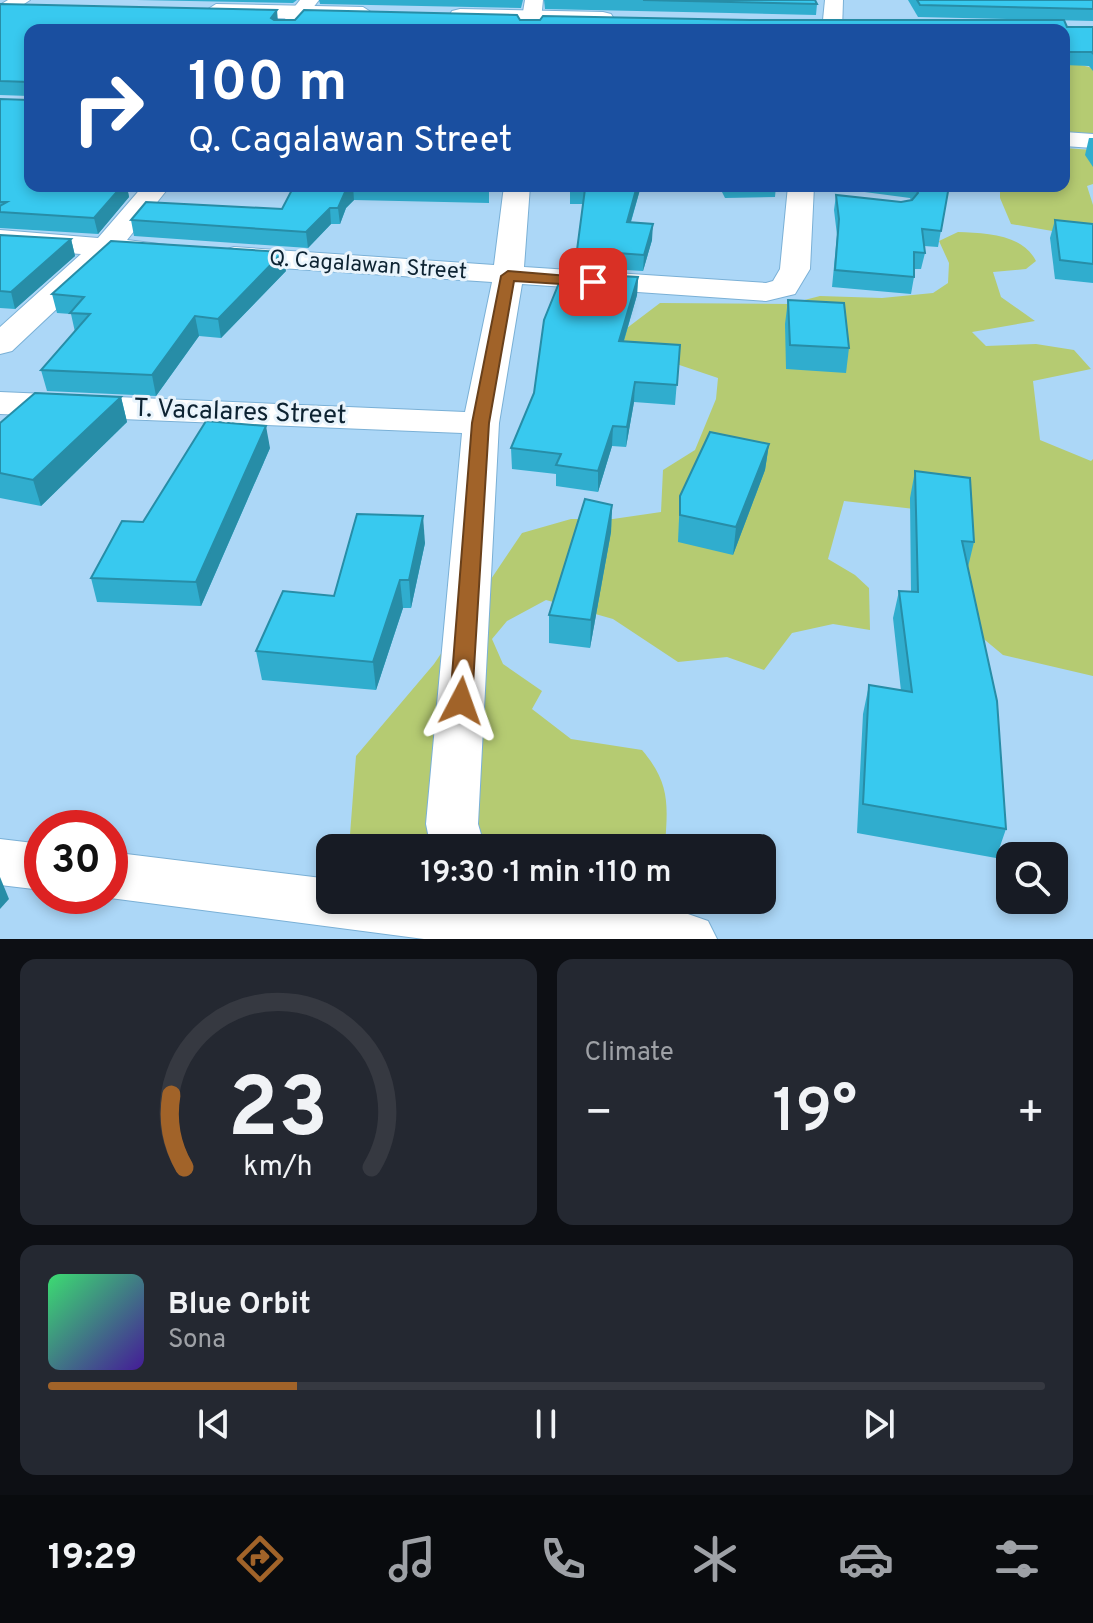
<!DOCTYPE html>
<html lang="en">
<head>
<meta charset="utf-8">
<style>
  body { margin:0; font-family:Overpass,sans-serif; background:#242831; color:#f1f3f6; height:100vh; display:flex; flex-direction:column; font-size:30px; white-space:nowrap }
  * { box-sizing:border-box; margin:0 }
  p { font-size:26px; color:#9ea1a6 }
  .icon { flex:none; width:44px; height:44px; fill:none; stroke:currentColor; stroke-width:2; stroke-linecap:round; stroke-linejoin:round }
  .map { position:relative; height:939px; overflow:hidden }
  .side { display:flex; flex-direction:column; gap:20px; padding:20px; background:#0d0f14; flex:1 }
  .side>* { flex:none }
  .hud { position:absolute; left:24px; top:24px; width:1046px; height:168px; border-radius:16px; box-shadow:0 4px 12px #0003; background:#1a4fa0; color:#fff; overflow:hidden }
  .controls { position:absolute; left:996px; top:842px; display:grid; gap:16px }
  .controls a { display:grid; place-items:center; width:72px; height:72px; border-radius:16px; background:#171b24; box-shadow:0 4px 12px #0003; font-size:40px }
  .speed { position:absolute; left:24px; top:810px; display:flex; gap:16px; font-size:40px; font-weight:700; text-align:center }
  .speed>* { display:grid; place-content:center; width:104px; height:104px; border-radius:50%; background:#171b24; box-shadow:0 4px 12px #0003; line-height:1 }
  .speed .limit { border:12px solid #d22; background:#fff; color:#111 }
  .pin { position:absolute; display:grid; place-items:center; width:68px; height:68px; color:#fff; margin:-34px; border-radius:16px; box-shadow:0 4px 12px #0006 }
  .me { position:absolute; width:88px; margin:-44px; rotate:4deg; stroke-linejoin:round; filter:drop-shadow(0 0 6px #0008) }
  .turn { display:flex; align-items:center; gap:28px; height:168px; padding:0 32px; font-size:36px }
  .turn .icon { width:104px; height:104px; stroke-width:2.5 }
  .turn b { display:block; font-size:56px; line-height:68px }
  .big { font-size:60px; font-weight:600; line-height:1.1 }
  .side .widget { flex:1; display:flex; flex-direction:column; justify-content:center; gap:12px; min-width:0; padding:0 28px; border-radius:16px; background:#242831 }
  .side .dial { align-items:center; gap:0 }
  .dial svg { height:208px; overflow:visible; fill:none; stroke:#363941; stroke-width:7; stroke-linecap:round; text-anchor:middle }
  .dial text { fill:#f1f3f6; stroke:none }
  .song { display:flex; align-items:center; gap:24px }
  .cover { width:96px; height:96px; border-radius:12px; background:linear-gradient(135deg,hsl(140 70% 55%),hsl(260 70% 35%)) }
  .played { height:8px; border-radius:4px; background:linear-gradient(90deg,#a16329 25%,#363941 25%) }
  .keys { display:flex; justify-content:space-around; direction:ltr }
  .heat { display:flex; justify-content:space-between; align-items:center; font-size:44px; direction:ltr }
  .side .tiles { flex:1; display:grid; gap:20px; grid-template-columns:1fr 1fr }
  .widget:last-child { grid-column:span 2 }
  .trip { position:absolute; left:316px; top:834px; width:460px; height:80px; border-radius:16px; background:#171b24; box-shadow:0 4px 12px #0003; font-weight:600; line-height:80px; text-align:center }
  .tab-bar { display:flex; height:128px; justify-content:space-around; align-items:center; background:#090b0e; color:#9ea1a6 }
  .tab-bar .icon { width:56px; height:56px }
  .tab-bar .on { color:#a16329 }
  .tab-bar b { font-size:36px; color:#f1f3f6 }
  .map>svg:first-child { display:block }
</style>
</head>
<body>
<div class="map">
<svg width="1093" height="939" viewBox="0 0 1093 939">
  <rect width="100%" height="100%" fill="#acd7f7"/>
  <!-- green -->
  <g fill="#b5cb72">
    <path d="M1064,61L1093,68V147L1064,144Z"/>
    <path d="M1064,148L1093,150V184L1087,186L1093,205V238L1011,224L1000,198V186H1064Z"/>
    <path d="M958,232C986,233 1022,234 1036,261L1026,269L993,272L1001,297L1035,321L972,332L986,346L1036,344L1074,350L1091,369L1033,381L1040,440L1091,461L1093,459V676L1003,655L967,625L950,513L844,501L828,559L855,575L869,588L870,630L833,624L792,633L764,670L727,657L678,662L613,619L546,600L507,621L492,639L503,664L542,691L532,709L571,739L642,750C670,783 668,804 665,845L669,848H349L356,756L434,664L522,533L571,519H613L661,512L663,470L695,450L716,399L718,378L620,345L627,328L660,303L789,304L820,296L882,298L933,293L948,283L949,263L939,241Z"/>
    <path d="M537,900H707V903H662L589,911Z"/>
  </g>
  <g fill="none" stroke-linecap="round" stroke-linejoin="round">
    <!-- minor casing -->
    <g stroke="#7ab0d6" stroke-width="2">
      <g id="minor">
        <path d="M8,0H30L0,20V5Z"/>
        <path d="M300,0H319L296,30H276Z"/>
        <path d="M525,0H543L540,30H520Z"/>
        <path d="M825,0H843L842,30H822Z"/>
        <path d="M1064,132L1093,134V148L1064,146Z"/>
        <path d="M143,186H170L127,240L167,245L172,251L167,257L157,260L113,256L12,351L0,354V327L81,254L0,248V230L98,238Z"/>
        <path d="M504,186H530L524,267L766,283L773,281L780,269L788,186H814L810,269L795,294L766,301L522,284L499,423L478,824L485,848H431L426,824L462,433L0,414V392L465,412L492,282L234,265L224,262L219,256L224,250L234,247L494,265Z"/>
        <path d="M0,839L42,844V890L0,885Z"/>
        <path d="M110,852L330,879V900H520L688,914L708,921L717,939H424L110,898L104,896H110Z"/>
      </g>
    </g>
    <!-- tertiary casing -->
    <g stroke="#7ab0d6" stroke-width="2">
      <g id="tertiary">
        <path d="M216,4L363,7L374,14L363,21L208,16L205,11Z"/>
        <path d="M460,9L603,12L611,14L614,19L611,24L603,26L452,21L449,16L452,11Z"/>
      </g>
    </g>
    <!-- minor -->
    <use href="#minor" fill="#fff" fill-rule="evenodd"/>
    <!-- tertiary -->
    <use href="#tertiary" fill="#fff" fill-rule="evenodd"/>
  </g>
  <!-- wall -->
  <g fill="#30adce">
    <path d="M136,0H297L293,3Z"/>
    <path d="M319,0H523L521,8L320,4Z"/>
    <path d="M544,0H815L817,4L816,15L545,9Z"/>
    <path d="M908,0H1093V21L918,17Z"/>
    <path d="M0,4L278,20H520L1093,27V71L1089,66L1064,65V30H30L128,192L129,197L98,234L0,228V99L29,100V96L0,95Z"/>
    <path d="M1089,138H1093V167L1085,155Z"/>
    <path d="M294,186H489V203L354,200L346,208L340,224H331L308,248L134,236L131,220L282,209Z"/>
    <path d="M570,186H641L631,222L652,240L643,271L577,267V250L583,204H570Z"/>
    <path d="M719,186H776L775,197L725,198Z"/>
    <path d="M857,186H949L938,247L924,246L925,253L921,269H914V277L911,294L832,287L837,235L834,210L836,195L901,202L911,200L910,198L857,191Z"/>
    <path d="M1055,220L1093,224V283L1055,279L1050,238Z"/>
    <path d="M0,235L71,239L75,256L15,309L0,308Z"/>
    <path d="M286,271L221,338L199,336L156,396L47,391L41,370L75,332L71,314L57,313L52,294Z"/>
    <path d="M638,277L637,295L624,341L680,345L675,405L634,402L626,447L612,446L598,492L556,486V474L512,469L511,448Z"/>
    <path d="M788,300L849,348L846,373L786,369L785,324Z"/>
    <path d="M121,397L127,422L41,506L0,498V423Z"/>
    <path d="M769,444L765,470L733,555L678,542L680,496Z"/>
    <path d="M270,448L201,606L97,602L91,578L143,522Z"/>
    <path d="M915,471L974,542L968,567L1006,829L996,858L857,833L863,714L869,685L901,691L893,618L899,591L911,592L910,498Z"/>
    <path d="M612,505L611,532L590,648L549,643V615Z"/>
    <path d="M425,543L411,608H403L376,690L262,680L256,651L334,596Z"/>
  </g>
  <!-- shaded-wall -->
  <g fill="#278da7">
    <path d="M277,10L278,22L271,18Z"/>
    <path d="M122,186H133L128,192L129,197L98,234L94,218Z"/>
    <path d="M351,186H353L354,200L346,208L340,224L338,208L345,192Z"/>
    <path d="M637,186H641L626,238L627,222Z"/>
    <path d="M330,208L331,224L308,248L306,232Z"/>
    <path d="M653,224L652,240L643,271L644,255Z"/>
    <path d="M71,239L75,256L15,309L11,292Z"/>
    <path d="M283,252L286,271L221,338L218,319Z"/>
    <path d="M638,277L637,295L618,360L619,341Z"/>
    <path d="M195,316L199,336L156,396L152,375Z"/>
    <path d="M635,382L634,402L626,447L627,427Z"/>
    <path d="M121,397L127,422L41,506L33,480Z"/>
    <path d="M266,426L270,448L201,606L196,582Z"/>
    <path d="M613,426L612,446L598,492V471Z"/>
    <path d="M769,444L765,470L733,555L736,527Z"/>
    <path d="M612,505L611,532L590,648L591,620Z"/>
    <path d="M423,516L425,543L411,608L409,580Z"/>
    <path d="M400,580L403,608L376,690L373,662Z"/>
    <path d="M0,877L9,899L0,909Z"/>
  </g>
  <!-- building -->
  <g fill="#38c9ef" stroke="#278da7" stroke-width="2">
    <path d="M643,0H815L817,4Z"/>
    <path d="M917,0H1093V9L920,5Z"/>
    <path d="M0,4L277,10L271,18L274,20H295L304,10L517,15L520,20H540L543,16L750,20H1064L1067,27H1093V54L1092,52H1064V30H30V186H122L94,218L0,212V206L7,202H0V99L29,100V82L0,81Z"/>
    <path d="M294,186H351L345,192L338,208H330L306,232L131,220L146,202L282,209Z"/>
    <path d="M433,186H488V187Z"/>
    <path d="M570,186H637L627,222L653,224L644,255L577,250L585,189L570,188Z"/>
    <path d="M914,186H949L941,231L922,229L925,253L914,252V277L835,270L839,219L836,195L901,202L912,200L918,193Z"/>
    <path d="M1055,220L1093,224V264L1060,260Z"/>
    <path d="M0,235L71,239L11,292L0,291Z"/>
    <path d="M111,241L283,252L218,319L195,316L152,375L41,370L90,314L70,313L84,297L52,294Z"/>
    <path d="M563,273L638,277L619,341L680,345L677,385L635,382L627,427L613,426L598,471L556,465L561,454L511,448L534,393L544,320Z"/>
    <path d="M788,300L844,303L849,348L790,345Z"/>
    <path d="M35,393L121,397L33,480L0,473V423Z"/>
    <path d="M206,421L266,426L196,582L91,578L122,521L143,522Z"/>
    <path d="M710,432L769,444L736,527L680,515V496Z"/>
    <path d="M915,471L970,478L974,542L962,541L997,701L1006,829L863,804L869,685L912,692L899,591L918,592Z"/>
    <path d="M585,499L612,505L591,620L549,615Z"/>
    <path d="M357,514L423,516L409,580H400L373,662L256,651L283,591L334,596Z"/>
  </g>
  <!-- route -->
  <path fill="#a16329" stroke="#69401b" stroke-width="2" d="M508,271L593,278L600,282L593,286L514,281L489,423L472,701L469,707L461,709L453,707L450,701L472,423L501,276Z"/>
  <g text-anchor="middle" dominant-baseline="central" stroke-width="6" stroke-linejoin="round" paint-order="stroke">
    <!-- far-street labels -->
    <g font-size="22" fill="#0d2332" stroke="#e9f4fc">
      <text transform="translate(368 266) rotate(4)">Q. Cagalawan Street</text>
    </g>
    <!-- street labels -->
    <g font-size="26" fill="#0d2332" stroke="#e9f4fc">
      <text transform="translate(240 413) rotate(2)">T. Vacalares Street</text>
    </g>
  </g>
</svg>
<div class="controls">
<a><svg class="icon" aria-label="search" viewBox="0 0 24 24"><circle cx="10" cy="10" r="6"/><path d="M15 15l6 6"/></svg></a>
</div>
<div class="speed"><div class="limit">30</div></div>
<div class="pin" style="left:593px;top:282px;background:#d93025"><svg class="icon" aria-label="arrive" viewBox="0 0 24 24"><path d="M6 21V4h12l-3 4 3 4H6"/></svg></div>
<svg class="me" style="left:461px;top:701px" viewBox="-20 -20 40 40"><path d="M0-17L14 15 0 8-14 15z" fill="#a16329" stroke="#fff" stroke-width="4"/></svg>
<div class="trip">19:30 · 1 min · 110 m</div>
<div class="hud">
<div class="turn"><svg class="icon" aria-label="right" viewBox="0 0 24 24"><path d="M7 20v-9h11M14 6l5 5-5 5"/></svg><div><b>100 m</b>Q. Cagalawan Street</div></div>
</div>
</div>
<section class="side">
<div class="tiles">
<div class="widget dial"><svg viewBox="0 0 100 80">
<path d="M14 69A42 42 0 1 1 86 69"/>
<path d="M14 69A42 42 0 0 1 9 41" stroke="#a16329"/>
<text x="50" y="56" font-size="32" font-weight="700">23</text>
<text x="50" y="72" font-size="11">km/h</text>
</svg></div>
<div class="widget"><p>Climate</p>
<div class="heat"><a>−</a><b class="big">19°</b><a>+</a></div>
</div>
<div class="widget">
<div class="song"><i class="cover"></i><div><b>Blue Orbit</b><p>Sona</p></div></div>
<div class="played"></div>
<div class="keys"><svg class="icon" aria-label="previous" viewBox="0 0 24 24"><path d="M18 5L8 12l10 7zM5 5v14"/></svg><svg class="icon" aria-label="pause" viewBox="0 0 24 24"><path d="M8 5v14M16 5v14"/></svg><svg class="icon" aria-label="next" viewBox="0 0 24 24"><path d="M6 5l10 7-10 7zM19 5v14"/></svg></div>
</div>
</div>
</section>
<nav class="tab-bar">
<b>19:29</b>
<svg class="icon on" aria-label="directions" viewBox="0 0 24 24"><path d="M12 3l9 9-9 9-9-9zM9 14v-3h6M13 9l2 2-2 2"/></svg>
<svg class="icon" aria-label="music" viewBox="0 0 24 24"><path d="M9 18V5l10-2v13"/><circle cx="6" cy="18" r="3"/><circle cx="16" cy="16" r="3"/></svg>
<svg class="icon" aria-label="phone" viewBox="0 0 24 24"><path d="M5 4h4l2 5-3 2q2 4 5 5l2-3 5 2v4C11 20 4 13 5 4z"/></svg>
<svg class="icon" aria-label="climate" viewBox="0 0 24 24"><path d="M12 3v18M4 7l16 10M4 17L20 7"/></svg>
<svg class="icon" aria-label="car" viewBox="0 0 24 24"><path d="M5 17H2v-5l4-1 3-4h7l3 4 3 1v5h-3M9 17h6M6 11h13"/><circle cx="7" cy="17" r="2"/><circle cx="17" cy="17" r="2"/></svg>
<svg class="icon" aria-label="filters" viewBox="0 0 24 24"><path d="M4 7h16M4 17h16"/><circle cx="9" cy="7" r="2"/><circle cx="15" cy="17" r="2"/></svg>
</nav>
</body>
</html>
